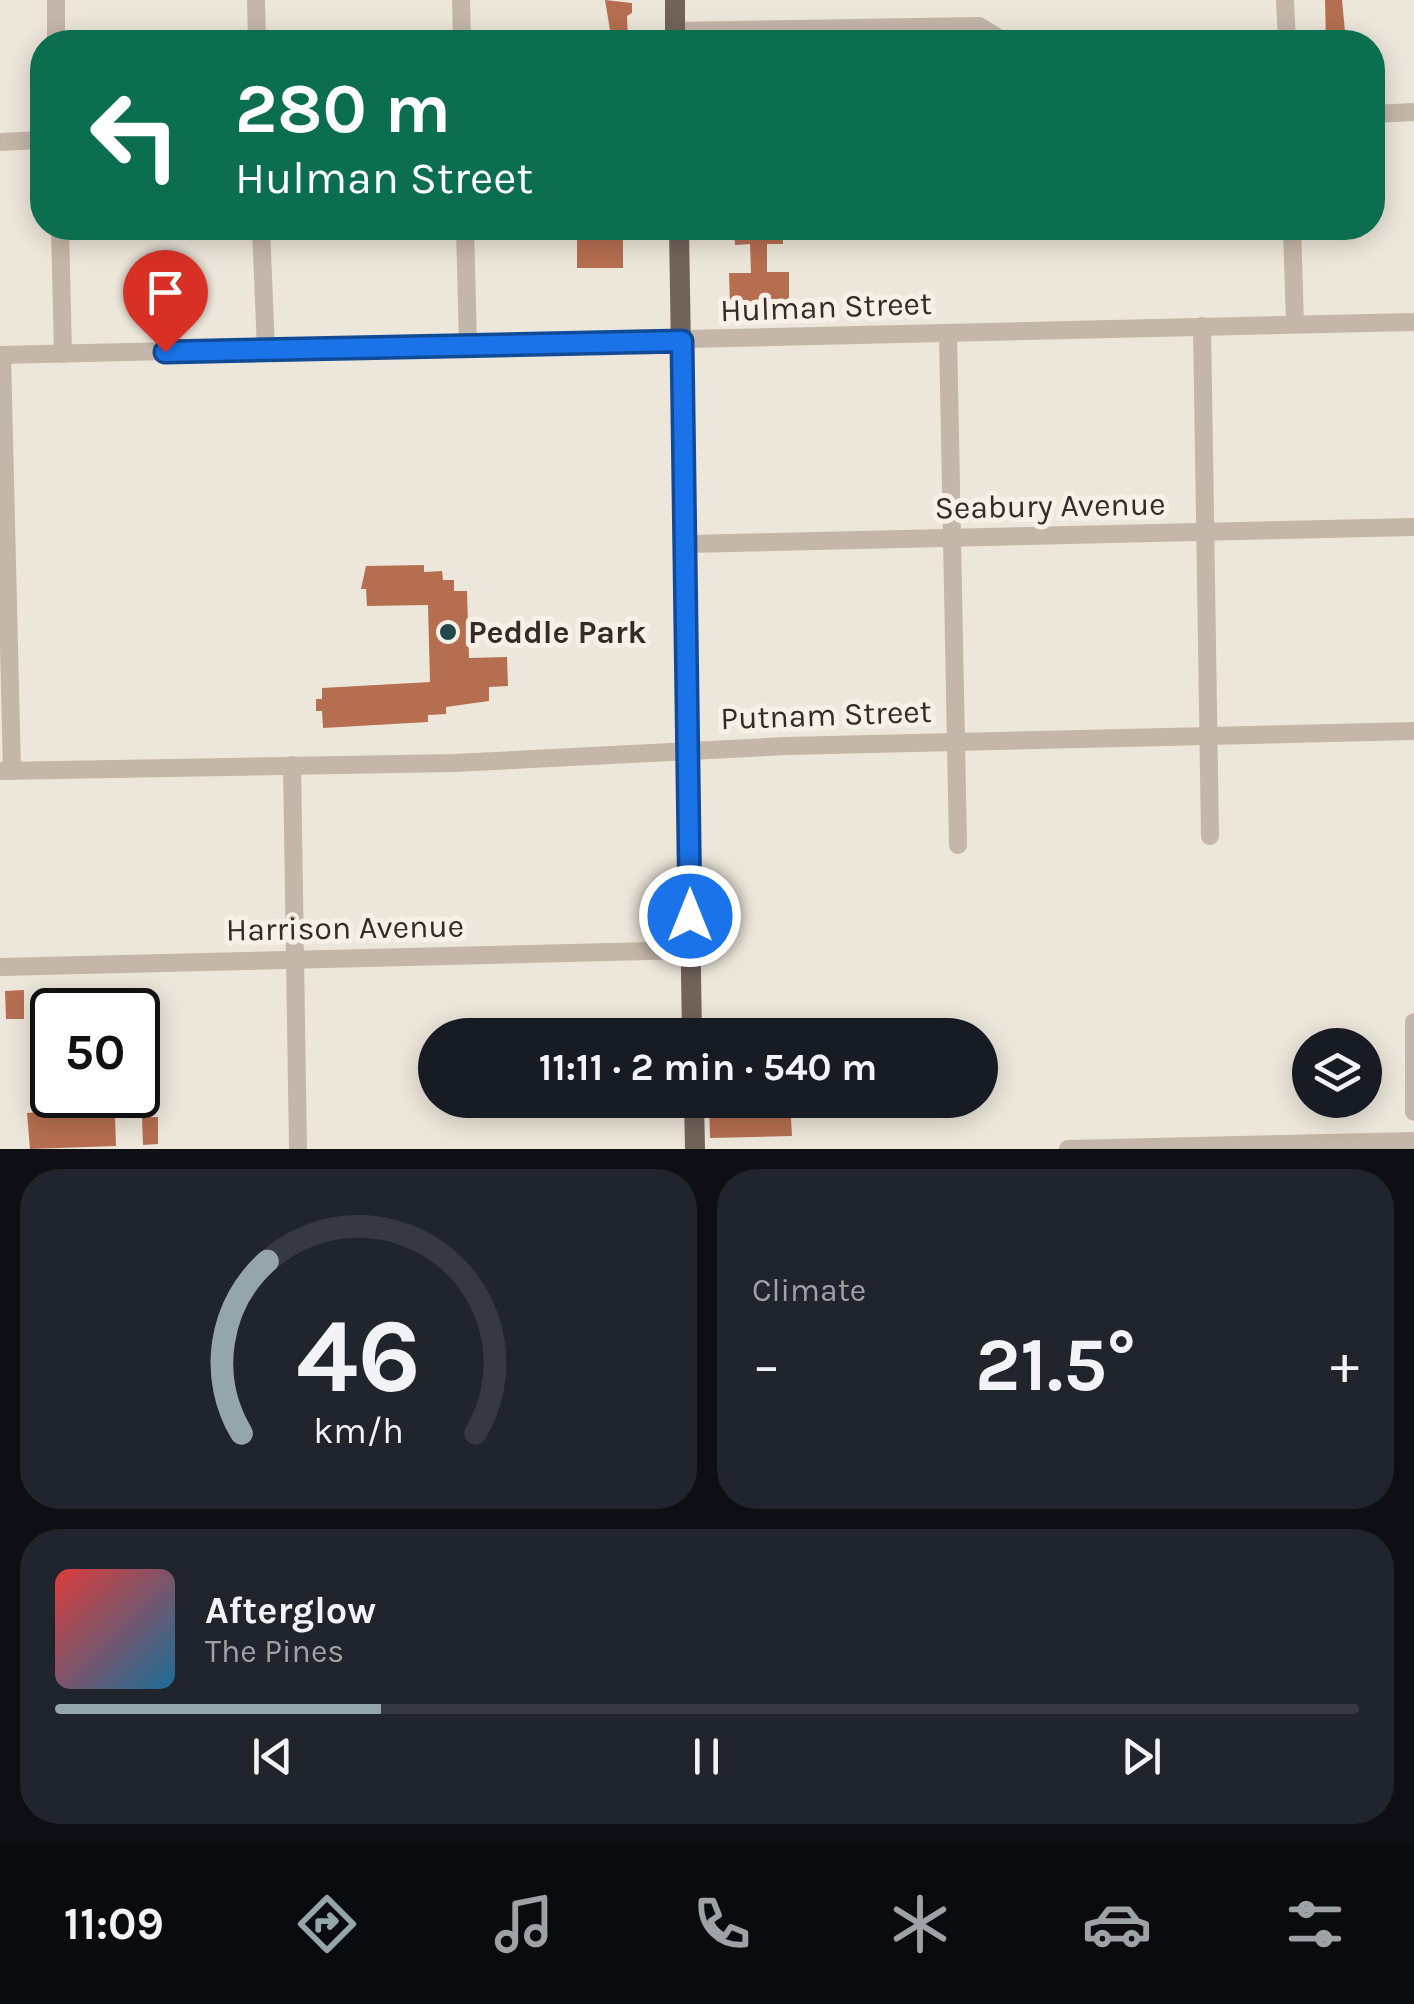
<!DOCTYPE html>
<html lang="en">
<head>
<meta charset="utf-8">
<style>
  body { margin:0; font-family:Karla,sans-serif; background:#20242c; color:#f1f3f6; height:100vh; display:flex; flex-direction:column; font-size:38px; white-space:nowrap }
  * { box-sizing:border-box; margin:0 }
  p { font-size:32px; color:#9ea1a6 }
  .icon { flex:none; width:55px; height:55px; fill:none; stroke:currentColor; stroke-width:2; stroke-linecap:round; stroke-linejoin:round }
  .map { position:relative; height:1149px; overflow:hidden }
  .panel { display:flex; flex-direction:column; gap:20px; padding:20px; background:#0d0f14; flex:1 }
  .panel>* { flex:none }
  .guide { position:absolute; left:30px; top:30px; width:1355px; height:210px; border-radius:40px; box-shadow:0 5px 25px #0003; background:#0b6e4f; color:#fff; overflow:hidden }
  .controls { position:absolute; left:1292px; top:1028px; display:grid; gap:20px }
  .controls a { display:grid; place-items:center; width:90px; height:90px; border-radius:50%; background:#171b24; box-shadow:0 5px 25px #0003; font-size:50px }
  .speed { position:absolute; left:30px; top:988px; display:flex; gap:20px; font-size:50px; font-weight:700; text-align:center }
  .speed>* { display:grid; place-content:center; width:130px; height:130px; border-radius:50%; background:#171b24; box-shadow:0 5px 25px #0003; line-height:1 }
  .speed .limit { border:5px solid #111; border-radius:15px; background:#fff; color:#111 }
  .pin { position:absolute; display:grid; place-items:center; width:85px; height:85px; color:#fff; margin:-102px -42px; border-radius:50% 50% 50% 0; rotate:-45deg; box-shadow:0 0 10px #0007 }
  .pin .icon { rotate:45deg }
  .me { position:absolute; width:110px; margin:-55px; rotate:0deg; stroke-linejoin:round; filter:drop-shadow(0 0 8px #0008) }
  .turn { display:flex; align-items:center; gap:35px; height:210px; padding:0 40px; font-size:45px }
  .turn .icon { width:130px; height:130px; stroke-width:2.5 }
  .turn b { display:block; font-size:70px; line-height:85px }
  .big { font-size:75px; font-weight:700; line-height:1.1 }
  .panel .card { flex:1; display:flex; flex-direction:column; justify-content:center; gap:15px; min-width:0; padding:0 35px; border-radius:40px; background:#20242c }
  .panel .dial { align-items:center; gap:0 }
  .dial svg { height:260px; overflow:visible; fill:none; stroke:#363941; stroke-width:7; stroke-linecap:round; text-anchor:middle }
  .dial text { fill:#f1f3f6; stroke:none }
  .song { display:flex; align-items:center; gap:30px }
  .cover { width:120px; height:120px; border-radius:15px; background:linear-gradient(135deg,hsl(0 70% 55%),hsl(200 70% 35%)) }
  .played { height:10px; border-radius:5px; background:linear-gradient(90deg,#94a6aa 25%,#363941 25%) }
  .keys { display:flex; justify-content:space-around; direction:ltr }
  .heat { display:flex; justify-content:space-between; align-items:center; font-size:55px; direction:ltr }
  .panel .tiles { flex:1; display:grid; gap:20px; grid-template-columns:1fr 1fr }
  .card:last-child { grid-column:span 2 }
  .trip { position:absolute; left:418px; top:1018px; width:580px; height:100px; border-radius:50px; background:#171b24; box-shadow:0 5px 25px #0003; font-weight:700; line-height:100px; text-align:center }
  .dock { display:flex; height:160px; justify-content:space-around; align-items:center; background:#090b0e; color:#9ea1a6 }
  .dock .icon { width:70px; height:70px }
  .dock .active { color:#94a6aa }
  .dock b { font-size:45px; color:#f1f3f6 }
  .map>svg:first-child { display:block }
</style>
</head>
<body>
<div class="map">
<svg width="1414" height="1149" viewBox="0 0 1414 1149">
  <rect width="100%" height="100%" fill="#ede6da"/>
  <!-- green -->
  <path fill="#aeba9c" d="M808,37L815,42H689L696,38Z"/>
  <!-- building -->
  <g fill="#b56f50">
    <path d="M605,0L632,3V13L627,16L628,42H612Z"/>
    <path d="M1325,0H1342L1346,42H1326Z"/>
    <rect x="577" y="228" width="46" height="40"/>
    <path d="M734,228H783V244H767V272H789V304L730,305L729,273H751L750,244L735,245Z"/>
    <path d="M424,565V572L442,571L443,580H454V591H467L469,658L507,657L508,686L489,687V701L446,707V714L428,715V722L323,728L322,711H316V699H322V688L430,682L428,605L367,606L366,589H361L366,566Z"/>
    <path d="M24,990V1019H6L5,991Z"/>
    <path d="M101,994H114V1010H102Z"/>
    <path d="M129,1095H143V1109L130,1110Z"/>
    <path d="M709,1100H790L792,1136L710,1138Z"/>
    <path d="M72,1109V1113H92V1117H115L116,1146L30,1149L27,1113Z"/>
    <path d="M142,1117H158V1144L143,1145Z"/>
  </g>
  <g fill="none" stroke-linecap="round" stroke-linejoin="round">
    <!-- minor -->
    <g stroke="#c4b6a8" stroke-width="18">
      <path d="M56,0V42"/>
      <path d="M256,0L257,42"/>
      <path d="M461,0L462,42"/>
      <path d="M1285,0L1287,42"/>
      <path d="M675,31L979,26L1005,42"/>
      <path d="M1372,114L1414,112"/>
      <path d="M0,142L42,140"/>
      <path d="M60,228L63,354"/>
      <path d="M261,228L266,350"/>
      <path d="M465,228L468,345"/>
      <path d="M1292,228L1295,324"/>
      <path d="M1202,326L1210,836"/>
      <path d="M948,334L958,845"/>
      <path d="M0,355L1414,322"/>
      <path d="M2,355L12,771"/>
      <path d="M687,544L1414,527"/>
      <path d="M292,765L298,1149"/>
      <path d="M0,771L455,763L787,746L1414,731"/>
      <path d="M0,967L691,950"/>
      <path d="M1414,1022V1112"/>
      <path d="M1068,1149L1414,1141"/>
    </g>
    <!-- major -->
    <g stroke="#72635a" stroke-width="20">
      <path d="M675,0V42"/>
      <path d="M679,228L692,1035"/>
      <path d="M694,1100L695,1149"/>
    </g>
  </g>
  <g fill="none" stroke-linecap="round" stroke-linejoin="round">
    <!-- route casing -->
    <g stroke="#114b97" stroke-width="25">
      <path id="route" d="M165,352L682,341L690,916"/>
    </g>
    <!-- route -->
    <use href="#route" stroke="#1a73e8" stroke-width="18"/>
  </g>
  <!-- markers -->
  <circle fill="#22484d" stroke="#f6f0e6" stroke-width="4" cx="448" cy="632" r="10"/>
  <g text-anchor="middle" dominant-baseline="central" stroke-width="10" stroke-linejoin="round" paint-order="stroke">
    <!-- street labels -->
    <g font-size="32" fill="#322b27" stroke="#f6f0e6">
      <text transform="translate(826 307) rotate(-2)">Hulman Street</text>
      <text transform="translate(1050 506) rotate(-1)">Seabury Avenue</text>
      <text transform="translate(826 715) rotate(-2)">Putnam Street</text>
      <text transform="translate(345 928) rotate(-1)">Harrison Avenue</text>
    </g>
    <!-- poi labels -->
    <g font-size="32" font-weight="bold" fill="#322b27" stroke="#f6f0e6" text-anchor="start">
      <text x="468" y="632">Peddle Park</text>
    </g>
  </g>
</svg>
<div class="controls">
<a><svg class="icon" aria-label="layers" viewBox="0 0 24 24"><path d="M12 4l9 5-9 5-9-5zM3 14l9 5 9-5"/></svg></a>
</div>
<div class="speed"><div class="limit">50</div></div>
<div class="pin" style="left:165px;top:352px;background:#d93025"><svg class="icon" aria-label="arrive" viewBox="0 0 24 24"><path d="M6 21V4h12l-3 4 3 4H6"/></svg></div>
<svg class="me" style="left:690px;top:916px" viewBox="-20 -20 40 40"><circle r="17" fill="#1a73e8" stroke="#fff" stroke-width="3"/><path d="M0-11L8 9 0 5-8 9z" fill="#fff"/></svg>
<div class="trip">11:11 · 2 min · 540 m</div>
<div class="guide">
<div class="turn"><svg class="icon" aria-label="left" viewBox="0 0 24 24"><path d="M17 20v-9H6M10 6l-5 5 5 5"/></svg><div><b>280 m</b>Hulman Street</div></div>
</div>
</div>
<section class="panel">
<div class="tiles">
<div class="card dial"><svg viewBox="0 0 100 80">
<path d="M14 69A42 42 0 1 1 86 69"/>
<path d="M14 69A42 42 0 0 1 22 16" stroke="#94a6aa"/>
<text x="50" y="56" font-size="32" font-weight="700">46</text>
<text x="50" y="72" font-size="11">km/h</text>
</svg></div>
<div class="card"><p>Climate</p>
<div class="heat"><a>−</a><b class="big">21.5°</b><a>+</a></div>
</div>
<div class="card">
<div class="song"><i class="cover"></i><div><b>Afterglow</b><p>The Pines</p></div></div>
<div class="played"></div>
<div class="keys"><svg class="icon" aria-label="previous" viewBox="0 0 24 24"><path d="M18 5L8 12l10 7zM5 5v14"/></svg><svg class="icon" aria-label="pause" viewBox="0 0 24 24"><path d="M8 5v14M16 5v14"/></svg><svg class="icon" aria-label="next" viewBox="0 0 24 24"><path d="M6 5l10 7-10 7zM19 5v14"/></svg></div>
</div>
</div>
</section>
<nav class="dock">
<b>11:09</b>
<svg class="icon active" aria-label="directions" viewBox="0 0 24 24"><path d="M12 3l9 9-9 9-9-9zM9 14v-3h6M13 9l2 2-2 2"/></svg>
<svg class="icon" aria-label="music" viewBox="0 0 24 24"><path d="M9 18V5l10-2v13"/><circle cx="6" cy="18" r="3"/><circle cx="16" cy="16" r="3"/></svg>
<svg class="icon" aria-label="phone" viewBox="0 0 24 24"><path d="M5 4h4l2 5-3 2q2 4 5 5l2-3 5 2v4C11 20 4 13 5 4z"/></svg>
<svg class="icon" aria-label="climate" viewBox="0 0 24 24"><path d="M12 3v18M4 7l16 10M4 17L20 7"/></svg>
<svg class="icon" aria-label="car" viewBox="0 0 24 24"><path d="M5 17H2v-5l4-1 3-4h7l3 4 3 1v5h-3M9 17h6M6 11h13"/><circle cx="7" cy="17" r="2"/><circle cx="17" cy="17" r="2"/></svg>
<svg class="icon" aria-label="filters" viewBox="0 0 24 24"><path d="M4 7h16M4 17h16"/><circle cx="9" cy="7" r="2"/><circle cx="15" cy="17" r="2"/></svg>
</nav>
</body>
</html>
